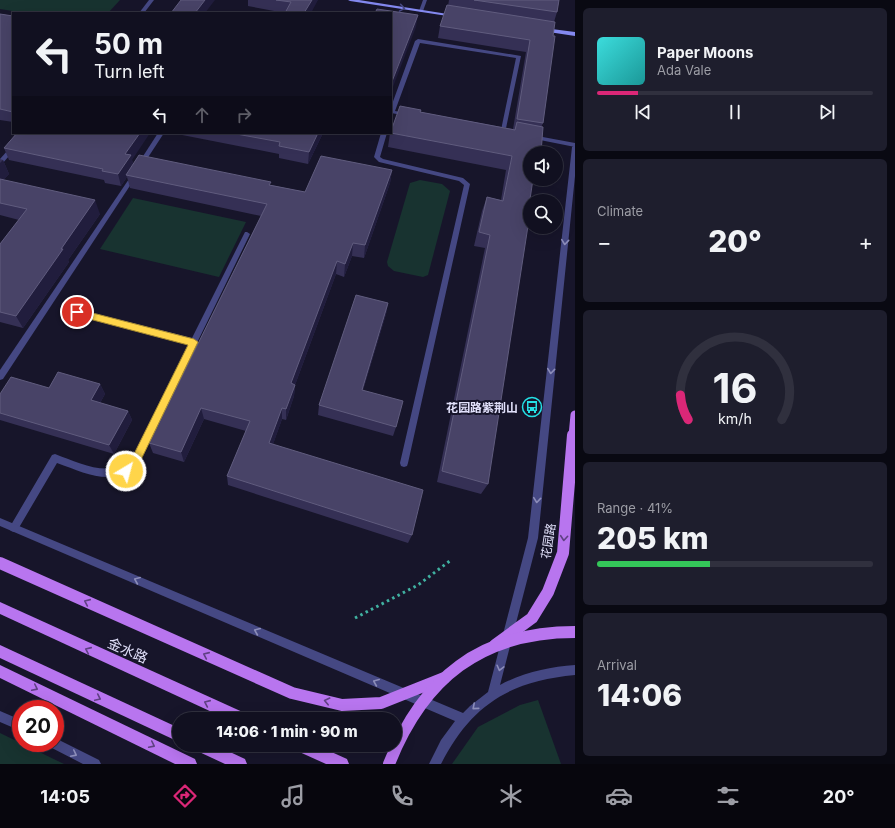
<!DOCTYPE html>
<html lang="en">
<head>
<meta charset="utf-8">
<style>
  body { margin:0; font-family:Inter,"Noto Sans SC",sans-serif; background:#1e1e2d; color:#f1f3f6; height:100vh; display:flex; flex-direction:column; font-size:15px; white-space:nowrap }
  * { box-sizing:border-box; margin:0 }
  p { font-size:13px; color:#9c9da5 }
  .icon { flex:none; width:22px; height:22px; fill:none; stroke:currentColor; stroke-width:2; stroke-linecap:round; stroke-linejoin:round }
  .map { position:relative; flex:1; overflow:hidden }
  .sheet { display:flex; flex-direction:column; gap:8px; padding:8px; background:#090912; width:320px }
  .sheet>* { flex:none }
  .guide { position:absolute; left:12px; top:12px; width:380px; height:122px; border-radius:0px; box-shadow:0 4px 16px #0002,0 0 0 1px #30303e; background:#111020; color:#f1f3f6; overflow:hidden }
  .fabs { position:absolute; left:523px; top:146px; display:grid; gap:8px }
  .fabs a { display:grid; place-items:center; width:40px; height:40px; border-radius:50%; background:#111020; box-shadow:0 4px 16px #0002,0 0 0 1px #30303e; font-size:20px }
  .speed { position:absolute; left:12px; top:700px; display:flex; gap:8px; font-size:20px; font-weight:700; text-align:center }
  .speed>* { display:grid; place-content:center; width:52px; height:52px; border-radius:50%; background:#111020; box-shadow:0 4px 16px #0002,0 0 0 1px #30303e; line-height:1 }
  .speed .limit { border:6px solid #d22; background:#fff; color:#111 }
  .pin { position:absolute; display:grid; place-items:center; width:34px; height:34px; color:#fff; margin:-17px; border:2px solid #fff; border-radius:50%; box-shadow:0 1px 4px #0007 }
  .me { position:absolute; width:44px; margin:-22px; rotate:37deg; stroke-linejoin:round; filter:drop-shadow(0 0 3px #0008) }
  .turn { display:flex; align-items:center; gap:14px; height:84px; padding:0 16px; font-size:18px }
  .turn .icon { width:52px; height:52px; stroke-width:2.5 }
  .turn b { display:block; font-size:28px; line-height:34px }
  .lanes { display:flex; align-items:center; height:38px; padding:0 16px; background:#0003; justify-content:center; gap:20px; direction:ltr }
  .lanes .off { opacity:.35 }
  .big { font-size:30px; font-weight:800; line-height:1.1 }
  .sheet .tile { flex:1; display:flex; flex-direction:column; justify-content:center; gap:6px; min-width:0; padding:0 14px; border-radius:6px; background:#1e1e2d }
  .sheet .dial { align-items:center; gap:0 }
  .dial svg { height:104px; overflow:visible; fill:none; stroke:#30303e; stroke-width:7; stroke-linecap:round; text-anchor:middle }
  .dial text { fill:#f1f3f6; stroke:none }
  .song { display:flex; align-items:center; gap:12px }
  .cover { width:48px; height:48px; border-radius:6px; background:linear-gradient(135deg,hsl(180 70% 55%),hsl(180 70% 35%)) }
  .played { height:4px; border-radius:2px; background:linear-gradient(90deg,#db2777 15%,#30303e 15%) }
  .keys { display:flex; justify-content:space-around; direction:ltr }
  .heat { display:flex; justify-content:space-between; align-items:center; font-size:22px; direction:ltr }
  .charge { height:6px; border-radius:3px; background:linear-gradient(90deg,#34c759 41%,#30303e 0) }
  .trip { position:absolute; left:172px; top:712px; width:230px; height:40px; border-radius:20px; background:#111020; box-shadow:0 4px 16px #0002,0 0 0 1px #30303e; font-weight:800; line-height:40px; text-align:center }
  .tab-bar { display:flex; height:64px; justify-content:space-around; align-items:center; background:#07060d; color:#9c9da5 }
  .tab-bar .icon { width:28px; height:28px }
  .tab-bar .current { color:#db2777 }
  .tab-bar b { font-size:18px; color:#f1f3f6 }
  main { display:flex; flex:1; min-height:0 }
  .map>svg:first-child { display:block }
</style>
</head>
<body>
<main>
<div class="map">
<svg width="575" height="764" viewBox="0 0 575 764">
  <rect width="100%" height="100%" fill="#17152a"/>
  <!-- green -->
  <g fill="#183330">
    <path d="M0,0H120L108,13H25L0,9Z"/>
    <path d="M420,180L442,184L450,191L428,275L423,277L394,271L388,266L387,262L410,183Z"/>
    <path d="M133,198L246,222L219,277L100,249Z"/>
    <path d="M538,700L561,764H452L478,727L520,705Z"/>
    <path d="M0,733L64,764H0Z"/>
  </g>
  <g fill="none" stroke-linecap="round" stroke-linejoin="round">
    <!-- path -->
    <path stroke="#40b1a1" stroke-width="3" stroke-dasharray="2.5 3.5" stroke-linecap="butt" d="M355,618L418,585L451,560"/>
    <!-- lane -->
    <g fill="#454883" fill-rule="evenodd">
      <path d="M149,0H154L144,13H139Z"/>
      <path d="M423,0H427L423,11L421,12L419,11Z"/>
      <path d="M418,39L521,56L505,133L391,113V107L415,41ZM420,43L516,58L501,130L395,111Z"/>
      <path d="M23,133H29L2,164L0,165V159Z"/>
      <path d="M158,133H164L143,165H139L138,164Z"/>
      <path d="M381,133H387L380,157L383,159L463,178L470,184L408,463L407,466L404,467L401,466L400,463L464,185L459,181L379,162L374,157Z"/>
      <path d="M532,135L575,143V147L530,138L529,137Z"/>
      <path d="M135,172L137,173V175L3,379L0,380V370L133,173Z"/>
      <path d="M245,232H247L250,234L136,468C109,486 85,473 57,463L17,531L14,532L11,531L9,528L11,525L52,455L55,454C79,463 106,477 130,462L189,344L77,315L73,312L74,310L77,309L192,338Z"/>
    </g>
    <!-- street -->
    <g fill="#454883" fill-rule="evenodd">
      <path d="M575,145V176L538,538L500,685C524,672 549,667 575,665V675C510,681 471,705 441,764H429L441,740L455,721L0,526V518L463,713L470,706L488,692L528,538L572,147Z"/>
      <path d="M0,711L21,720V731L0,722Z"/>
      <path d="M55,738L99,760L101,764H83L50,747L49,743H55Z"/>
    </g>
    <!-- secondary -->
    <g fill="#8489f0" fill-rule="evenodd">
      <path d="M348,0H359L454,15L456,16L454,17L350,1Z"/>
      <path d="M544,28L575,32V36L542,31L541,30Z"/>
    </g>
    <!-- primary -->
    <g fill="#b875ef" fill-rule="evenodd">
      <path d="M0,602L247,714L249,719H227L0,614Z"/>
      <path d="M0,645L179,728V742L0,658Z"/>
      <path d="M0,665L195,759L197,764H175L0,678Z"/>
      <path d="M193,745H215L245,759L247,764H225L195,750Z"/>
      <path d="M293,745H316L347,759L349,764H326L295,750Z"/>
    </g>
    <!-- primary-bridge-far1 -->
    <path stroke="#b875ef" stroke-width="9" d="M573,436L575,415"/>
    <!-- primary-bridge -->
    <g stroke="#b875ef" stroke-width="12">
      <path d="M0,563L292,693L342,705L381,703L444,678"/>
      <path d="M495,645L532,618L548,592L563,553L573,435"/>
      <path d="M389,764C423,678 481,632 575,632"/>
    </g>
  </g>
  <!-- wall -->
  <g fill="#353055">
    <path d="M248,0H318L285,13L248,6Z"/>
    <path d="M449,0H559L557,12L554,22L553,36L543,123L530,153L488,484L481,494L437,482L485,248L474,246L482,211L487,197L501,200L506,170L388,147L390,133L420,112L513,129L526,52L438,38L440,26L448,6Z"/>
    <path d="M0,14L13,16V122L0,120Z"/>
    <path d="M172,133H323L308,164L279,158V154Z"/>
    <path d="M4,148L132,160L133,164L271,185L305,192L392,170L390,183L364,258L352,256L344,277L336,274L295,385L294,396L286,420L282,419L273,444L412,535L408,543L228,485L227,476L246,431L204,419L184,462L153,453L149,443L261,216L130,188L127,177L121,186L105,183L104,180L9,160Z"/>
    <path d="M0,159L3,160L9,174L3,180L100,214L68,260L69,262L23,328L0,322V244L19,220L0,215Z"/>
    <path d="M388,303L386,314L363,390L396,427L393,436L318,415L319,405Z"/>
    <path d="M100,384L105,394L100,403L128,411L132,420L114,454L0,420V394L49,388Z"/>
  </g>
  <!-- shaded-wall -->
  <g fill="#211d3d">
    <path d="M205,0H215L205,13H195Z"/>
    <path d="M312,0H318L311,13H304Z"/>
    <path d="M418,15L416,27L391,92V84Z"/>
    <path d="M140,133H150L132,160L134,167L126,175L127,177L121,186L118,174L125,154Z"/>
    <path d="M318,133H323L308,164L309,152Z"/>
    <path d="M3,160L9,174L0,184V163Z"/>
    <path d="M392,170L390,183L364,258L365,245Z"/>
    <path d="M95,200L100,214L68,260L69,262L23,328L16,316Z"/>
    <path d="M353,243L352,256L344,277L345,264Z"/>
    <path d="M337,261L336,274L295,385L294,396L286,420V409L291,383Z"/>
    <path d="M388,303L386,314L360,400L362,390Z"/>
    <path d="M100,384L105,394L96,410L91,400Z"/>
    <path d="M201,408L204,419L184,462L181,452Z"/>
    <path d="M282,408V419L270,453L269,443Z"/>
    <path d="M128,411L132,420L114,454L109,445Z"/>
  </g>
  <!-- building -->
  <g fill="#484367" stroke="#605c7e">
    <path d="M181,0H205L195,13H171Z"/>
    <path d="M276,0H312L304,13H285L291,2Z"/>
    <path d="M474,0H559L557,12Z"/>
    <path d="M447,5L555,22L553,36H555L543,123L517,119L530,40L440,26Z"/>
    <path d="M377,9L418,15L391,84V13H375Z"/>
    <path d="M0,14L13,16V112L0,109Z"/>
    <path d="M400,106L421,110L420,112L515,130L517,122L543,127L541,153H530V179H533L529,206H530V213L488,484L442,471L490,235L479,232L487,197L503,201L512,156L391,133V131Z"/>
    <path d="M17,133H140L125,154L131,155L118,174L102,171L103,169L4,148Z"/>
    <path d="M231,133H318L309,152L279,146L280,142Z"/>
    <path d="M139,155L271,182L269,185L305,192L321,156L392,170L365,245L353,243L345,264L337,261L291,383L295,385L286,409L282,408L269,443L423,490L412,535L227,476L250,421L201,408L181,452L149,443L267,204L126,175Z"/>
    <path d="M0,179L95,200L61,249H63L16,316L0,312V244L27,209L0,203Z"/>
    <path d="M356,295L388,303L362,390L403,401L396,427L319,405Z"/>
    <path d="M58,372L100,384L91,400L128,411L109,445L0,413V394L11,377L49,388Z"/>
  </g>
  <!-- one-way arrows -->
  <defs><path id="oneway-chevron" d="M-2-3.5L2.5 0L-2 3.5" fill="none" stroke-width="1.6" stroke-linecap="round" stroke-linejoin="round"/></defs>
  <use stroke="#484983" href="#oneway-chevron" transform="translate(402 8) rotate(9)"/>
  <g stroke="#8c8db9">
    <use href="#oneway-chevron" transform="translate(565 242) rotate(96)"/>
    <use href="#oneway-chevron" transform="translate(551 371) rotate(96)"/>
    <use href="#oneway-chevron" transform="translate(537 500) rotate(96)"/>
    <use href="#oneway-chevron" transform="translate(137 580) rotate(-157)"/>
    <use href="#oneway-chevron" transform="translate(257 631) rotate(-157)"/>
    <use href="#oneway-chevron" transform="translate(500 668) rotate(104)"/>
    <use href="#oneway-chevron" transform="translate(376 682) rotate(-157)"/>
    <use href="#oneway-chevron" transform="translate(475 707) rotate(139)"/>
    <use href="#oneway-chevron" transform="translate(74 754) rotate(27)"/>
  </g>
  <g stroke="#5f4083">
    <use href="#oneway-chevron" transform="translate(564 538) rotate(95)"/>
    <use href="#oneway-chevron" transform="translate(87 602) rotate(-156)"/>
    <use href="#oneway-chevron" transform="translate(88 650) rotate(-156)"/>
    <use href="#oneway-chevron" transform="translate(206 655) rotate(-156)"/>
    <use href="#oneway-chevron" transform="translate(35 688) rotate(26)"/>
    <use href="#oneway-chevron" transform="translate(98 698) rotate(25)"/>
    <use href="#oneway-chevron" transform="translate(327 701) rotate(-167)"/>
    <use href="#oneway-chevron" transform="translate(207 703) rotate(-156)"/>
    <use href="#oneway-chevron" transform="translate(152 745) rotate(26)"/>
  </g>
  <!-- route -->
  <path fill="#ffd54a" stroke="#a68a30" d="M77,309L194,339L198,342L137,468L126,476L122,475L121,471L130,462L188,345L74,315L73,312Z"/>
  <!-- icons -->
  <defs>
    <g id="bus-ring" transform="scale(1)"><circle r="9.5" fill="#17152a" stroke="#24e0e5" stroke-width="1.5"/><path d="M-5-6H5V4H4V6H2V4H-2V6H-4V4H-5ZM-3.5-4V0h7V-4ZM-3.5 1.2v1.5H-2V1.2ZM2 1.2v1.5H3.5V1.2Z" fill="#24e0e5"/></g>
  </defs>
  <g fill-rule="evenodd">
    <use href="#bus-ring" x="532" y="407"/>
  </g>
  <g text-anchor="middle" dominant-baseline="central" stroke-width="4" stroke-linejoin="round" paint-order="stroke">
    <!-- poi labels -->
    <g font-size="12" font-weight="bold" fill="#e2e1fb" stroke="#17152a" text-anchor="end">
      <text x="518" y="407">花园路紫荆山</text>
    </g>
    <!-- street labels -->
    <g font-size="12" fill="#e2e1fb" stroke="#17152a">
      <text transform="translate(548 541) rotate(-81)">花园路</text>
    </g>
    <!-- near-street labels -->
    <g font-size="14" fill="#e2e1fb" stroke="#17152a">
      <text transform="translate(128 650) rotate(24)">金水路</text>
    </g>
  </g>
</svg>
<div class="fabs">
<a><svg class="icon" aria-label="sound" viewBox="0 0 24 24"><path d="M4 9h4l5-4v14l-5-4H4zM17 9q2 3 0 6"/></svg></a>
<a><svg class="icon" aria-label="search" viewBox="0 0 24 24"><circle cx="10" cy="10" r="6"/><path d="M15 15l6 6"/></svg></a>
</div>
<div class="speed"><div class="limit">20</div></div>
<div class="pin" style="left:77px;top:312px;background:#d93025"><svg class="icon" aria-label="arrive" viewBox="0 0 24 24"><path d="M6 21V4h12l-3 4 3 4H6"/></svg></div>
<svg class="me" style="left:126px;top:471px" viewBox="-20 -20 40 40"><circle r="17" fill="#ffd54a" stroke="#fff" stroke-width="3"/><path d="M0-11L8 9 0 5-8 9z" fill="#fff"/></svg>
<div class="trip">14:06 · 1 min · 90 m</div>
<div class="guide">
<div class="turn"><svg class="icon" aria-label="left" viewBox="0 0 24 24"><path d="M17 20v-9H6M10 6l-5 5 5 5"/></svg><div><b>50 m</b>Turn left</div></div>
<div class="lanes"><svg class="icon" aria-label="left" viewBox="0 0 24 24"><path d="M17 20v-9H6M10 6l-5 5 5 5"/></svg><svg class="icon off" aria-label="ahead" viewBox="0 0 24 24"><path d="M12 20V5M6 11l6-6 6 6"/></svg><svg class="icon off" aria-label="right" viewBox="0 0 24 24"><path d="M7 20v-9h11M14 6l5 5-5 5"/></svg></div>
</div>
</div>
<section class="sheet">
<div class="tile">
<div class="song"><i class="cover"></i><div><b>Paper Moons</b><p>Ada Vale</p></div></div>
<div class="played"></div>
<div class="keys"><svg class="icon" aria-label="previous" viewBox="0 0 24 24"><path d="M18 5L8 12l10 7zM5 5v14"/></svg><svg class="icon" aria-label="pause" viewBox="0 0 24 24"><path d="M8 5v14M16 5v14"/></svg><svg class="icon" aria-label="next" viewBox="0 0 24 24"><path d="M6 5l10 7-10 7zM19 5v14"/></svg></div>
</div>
<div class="tile"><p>Climate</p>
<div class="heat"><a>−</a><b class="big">20°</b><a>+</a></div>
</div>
<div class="tile dial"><svg viewBox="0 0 100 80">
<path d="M14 69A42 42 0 1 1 86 69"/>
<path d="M14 69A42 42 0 0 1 8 50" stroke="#db2777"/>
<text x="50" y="56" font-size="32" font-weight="700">16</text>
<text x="50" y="72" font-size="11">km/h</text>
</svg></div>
<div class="tile"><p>Range · 41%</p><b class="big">205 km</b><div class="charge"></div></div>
<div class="tile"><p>Arrival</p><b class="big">14:06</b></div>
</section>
</main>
<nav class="tab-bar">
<b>14:05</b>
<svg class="icon current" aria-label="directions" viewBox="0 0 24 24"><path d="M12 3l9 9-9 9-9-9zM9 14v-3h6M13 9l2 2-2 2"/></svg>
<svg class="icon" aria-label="music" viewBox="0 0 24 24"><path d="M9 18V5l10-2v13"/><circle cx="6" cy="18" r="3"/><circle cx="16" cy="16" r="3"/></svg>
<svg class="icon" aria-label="phone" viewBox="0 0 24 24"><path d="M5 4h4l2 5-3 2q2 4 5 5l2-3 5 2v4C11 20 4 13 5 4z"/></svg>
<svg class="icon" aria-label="climate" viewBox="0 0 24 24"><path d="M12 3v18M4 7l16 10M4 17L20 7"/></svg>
<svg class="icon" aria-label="car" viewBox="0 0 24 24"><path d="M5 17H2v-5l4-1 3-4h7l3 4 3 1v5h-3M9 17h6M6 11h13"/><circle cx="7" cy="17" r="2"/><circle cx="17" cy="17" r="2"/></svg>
<svg class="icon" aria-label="filters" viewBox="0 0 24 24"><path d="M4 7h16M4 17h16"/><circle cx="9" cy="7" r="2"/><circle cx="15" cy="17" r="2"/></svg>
<b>20°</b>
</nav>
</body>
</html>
